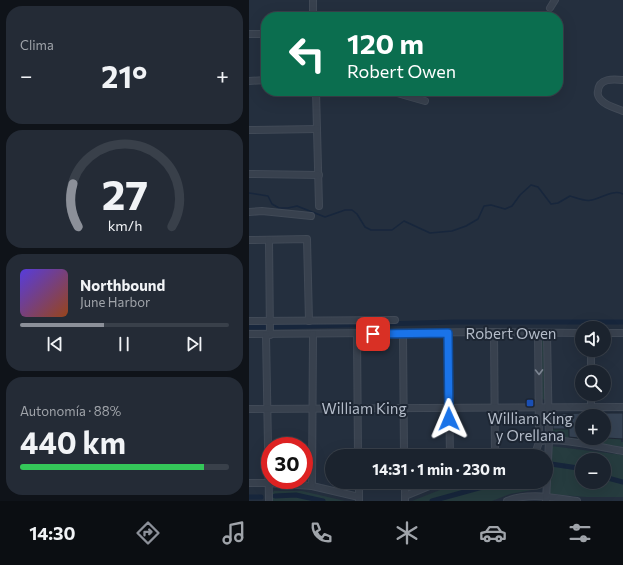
<!DOCTYPE html>
<html lang="es">
<head>
<meta charset="utf-8">
<style>
  body { margin:0; font-family:Commissioner,sans-serif; background:#242b36; color:#f1f3f6; height:100vh; display:flex; flex-direction:column; font-size:15px; white-space:nowrap }
  * { box-sizing:border-box; margin:0 }
  p { font-size:13px; color:#a0a4aa }
  .icon { flex:none; width:22px; height:22px; fill:none; stroke:currentColor; stroke-width:2; stroke-linecap:round; stroke-linejoin:round }
  .map { position:relative; flex:1; overflow:hidden }
  .drawer { display:flex; flex-direction:column; gap:6px; padding:6px; background:#0f1319; width:249px }
  .drawer>* { flex:none }
  .top-card { position:absolute; left:12px; top:12px; width:302px; height:84px; border-radius:16px; box-shadow:0 4px 16px #0002,0 0 0 1px #39404a; background:#0b6e4f; color:#fff; overflow:hidden }
  .buttons { position:absolute; left:326px; top:321px; display:grid; gap:8px }
  .buttons a { display:grid; place-items:center; width:36px; height:36px; border-radius:50%; background:#1b232e; box-shadow:0 4px 16px #0002,0 0 0 1px #39404a; font-size:20px }
  .speed { position:absolute; left:12px; top:437px; display:flex; gap:8px; font-size:20px; font-weight:700; text-align:center }
  .speed>* { display:grid; place-content:center; width:52px; height:52px; border-radius:50%; background:#1b232e; box-shadow:0 4px 16px #0002,0 0 0 1px #39404a; line-height:1 }
  .speed .limit { border:6px solid #d22; background:#fff; color:#111 }
  .pin { position:absolute; display:grid; place-items:center; width:34px; height:34px; color:#fff; margin:-17px; border-radius:8px; box-shadow:0 2px 6px #0006 }
  .me { position:absolute; width:44px; margin:-22px; rotate:359deg; stroke-linejoin:round; filter:drop-shadow(0 0 3px #0008) }
  .turn { display:flex; align-items:center; gap:14px; height:84px; padding:0 20px; font-size:18px }
  .turn .icon { width:52px; height:52px; stroke-width:2.5 }
  .turn b { display:block; font-size:28px; line-height:34px }
  .big { font-size:30px; font-weight:700; line-height:1.1 }
  .drawer .tile { flex:1; display:flex; flex-direction:column; justify-content:center; gap:6px; min-width:0; padding:0 14px; border-radius:16px; background:#242b36 }
  .drawer .dial { align-items:center; gap:0 }
  .dial svg { height:104px; overflow:visible; fill:none; stroke:#39404a; stroke-width:7; stroke-linecap:round; text-anchor:middle }
  .dial text { fill:#f1f3f6; stroke:none }
  .song { display:flex; align-items:center; gap:12px }
  .cover { width:48px; height:48px; border-radius:6px; background:linear-gradient(135deg,hsl(250 70% 55%),hsl(20 70% 35%)) }
  .played { height:4px; border-radius:2px; background:linear-gradient(90deg,#8c9099 40%,#39404a 40%) }
  .keys { display:flex; justify-content:space-around; direction:ltr }
  .heat { display:flex; justify-content:space-between; align-items:center; font-size:22px; direction:ltr }
  .charge { height:6px; border-radius:3px; background:linear-gradient(90deg,#34c759 88%,#39404a 0) }
  .trip { position:absolute; left:76px; top:449px; width:228px; height:40px; border-radius:20px; background:#1b232e; box-shadow:0 4px 16px #0002,0 0 0 1px #39404a; font-weight:700; line-height:40px; text-align:center }
  .tab-bar { display:flex; height:64px; justify-content:space-around; align-items:center; background:#0b0e12; color:#a0a4aa }
  .tab-bar .icon { width:28px; height:28px }
  .tab-bar .on { color:#8c9099 }
  .tab-bar b { font-size:18px; color:#f1f3f6 }
  main { display:flex; flex:1; min-height:0 }
  .map>svg:first-child { display:block }
</style>
</head>
<body>
<main>
<section class="drawer">
<div class="tile"><p>Clima</p>
<div class="heat"><a>−</a><b class="big">21°</b><a>+</a></div>
</div>
<div class="tile dial"><svg viewBox="0 0 100 80">
<path d="M14 69A42 42 0 1 1 86 69"/>
<path d="M14 69A42 42 0 0 1 10 36" stroke="#8c9099"/>
<text x="50" y="56" font-size="32" font-weight="700">27</text>
<text x="50" y="72" font-size="11">km/h</text>
</svg></div>
<div class="tile">
<div class="song"><i class="cover"></i><div><b>Northbound</b><p>June Harbor</p></div></div>
<div class="played"></div>
<div class="keys"><svg class="icon" aria-label="previous" viewBox="0 0 24 24"><path d="M18 5L8 12l10 7zM5 5v14"/></svg><svg class="icon" aria-label="pause" viewBox="0 0 24 24"><path d="M8 5v14M16 5v14"/></svg><svg class="icon" aria-label="next" viewBox="0 0 24 24"><path d="M6 5l10 7-10 7zM19 5v14"/></svg></div>
</div>
<div class="tile"><p>Autonomía · 88%</p><b class="big">440 km</b><div class="charge"></div></div>
</section>
<div class="map">
<svg width="374" height="501" viewBox="0 0 374 501">
  <rect width="100%" height="100%" fill="#242f3e"/>
  <!-- green -->
  <g fill="#263c3f" fill-rule="evenodd">
    <path d="M293,336H295L297,399L295,400L293,398Z"/>
    <path d="M319,416L320,438L330,439V422H333V438H355V428L358,427V438H366L372,423V442H374V447L305,438L303,436V429H316Z"/>
    <path d="M302,446L374,455V497H337L300,494ZM333,460H355V482H333Z"/>
    <path d="M211,482H285V485L283,490L261,494L243,501H163Z"/>
    <path d="M25,491H53L96,501H23V493Z"/>
  </g>
  <g fill="none" stroke-linecap="round" stroke-linejoin="round">
    <!-- stream -->
    <path stroke="#17263c" stroke-width="1.5" d="M0,193L19,196L23,204L30,208H39L48,206L76,217L96,210H103L108,214L116,227L122,230H143L155,221L181,233L203,231L217,226L229,219L235,206L242,205L256,209L263,206L271,195L282,185L289,187L302,204L309,203L321,196C328,198 336,202 343,200C353,198 364,189 374,194"/>
    <!-- canal -->
    <g stroke="#17263c" stroke-width="5">
      <path d="M0,327H17"/>
      <path d="M25,327L206,322H374"/>
      <path d="M302,464L329,468L333,470"/>
      <path d="M355,477L374,482"/>
      <path d="M26,496L47,495L74,501"/>
      <path d="M0,497H12"/>
      <path d="M183,501L237,486L245,482"/>
    </g>
  </g>
  <!-- building -->
  <g fill="#364354" stroke="#1f2835">
    <path d="M333,413V422H330V438L320,437V429H304V414Z"/>
    <path d="M355,413H374V439L358,438V427L355,428Z"/>
  </g>
  <g fill="none" stroke-linecap="round" stroke-linejoin="round">
    <!-- minor casing -->
    <g stroke="#414a57" stroke-width="8">
      <g id="minor">
        <path d="M64,0V17"/>
        <path d="M301,8L306,0"/>
        <path d="M0,34H17"/>
        <path d="M374,80C364,79 350,78 349,91C348,94 350,98 352,100C357,106 367,108 374,111"/>
        <path d="M0,81L17,80"/>
        <path d="M67,91L70,206"/>
        <path d="M141,91L176,101"/>
        <path d="M0,130L68,129"/>
        <path d="M0,174L70,175"/>
        <path d="M0,212L13,211L62,216"/>
        <path d="M0,240L58,239L60,321"/>
        <path d="M20,240L21,335"/>
        <path d="M0,321L146,320"/>
        <path d="M245,332L246,456"/>
        <path d="M199,333L201,456"/>
        <path d="M289,333L290,442"/>
        <path d="M355,333H374"/>
        <path d="M0,334L245,332L333,333"/>
        <path d="M108,334L109,456"/>
        <path d="M154,334L155,456"/>
        <path d="M17,335L20,501"/>
        <path d="M342,350V372"/>
        <path d="M342,394V407"/>
        <path d="M0,409L374,407"/>
        <path d="M273,456L287,451L290,442C306,436 355,448 374,451"/>
        <path d="M110,482V500"/>
        <path d="M156,482V496"/>
        <path d="M0,483H19L63,486L110,497"/>
        <path d="M63,486L64,334"/>
        <path d="M156,501V496L190,482"/>
        <path d="M258,501C280,492 305,498 328,501"/>
        <path d="M297,501L300,440L298,334"/>
      </g>
    </g>
    <!-- minor -->
    <use href="#minor" stroke="#38414e" stroke-width="6"/>
  </g>
  <!-- one-way arrows -->
  <defs><path id="oneway-chevron" d="M-2-3.5L2.5 0L-2 3.5" fill="none" stroke-width="1.6" stroke-linecap="round" stroke-linejoin="round"/></defs>
  <use stroke="#7c8592" href="#oneway-chevron" transform="translate(290 372) rotate(89)"/>
  <g fill="none" stroke-linecap="round" stroke-linejoin="round">
    <!-- route casing -->
    <g stroke="#114b97" stroke-width="10">
      <path id="route" d="M124,334L199,333L200,419"/>
    </g>
    <!-- route -->
    <use href="#route" stroke="#1a73e8" stroke-width="7"/>
  </g>
  <!-- markers -->
  <rect fill="#1a4fb4" stroke="#1d2633" stroke-width="1.5" x="277" y="399" width="8" height="8" rx="2"/>
  <g text-anchor="middle" dominant-baseline="central" stroke-width="4" stroke-linejoin="round" paint-order="stroke">
    <!-- street labels -->
    <g font-size="15" fill="#b4bcc9" stroke="#1d2633">
      <text x="262" y="333">Robert Owen</text>
      <text x="115" y="408">William King</text>
    </g>
    <!-- poi labels -->
    <g font-size="15" fill="#b4bcc9" stroke="#1d2633">
      <text x="281" y="418">William King<tspan x="281" dy="17">y Orellana</tspan></text>
    </g>
  </g>
</svg>
<div class="buttons">
<a><svg class="icon" aria-label="sound" viewBox="0 0 24 24"><path d="M4 9h4l5-4v14l-5-4H4zM17 9q2 3 0 6"/></svg></a>
<a><svg class="icon" aria-label="search" viewBox="0 0 24 24"><circle cx="10" cy="10" r="6"/><path d="M15 15l6 6"/></svg></a>
<a>+</a>
<a>−</a>
</div>
<div class="speed"><div class="limit">30</div></div>
<div class="pin" style="left:124px;top:334px;background:#d93025"><svg class="icon" aria-label="arrive" viewBox="0 0 24 24"><path d="M6 21V4h12l-3 4 3 4H6"/></svg></div>
<svg class="me" style="left:200px;top:419px" viewBox="-20 -20 40 40"><path d="M0-17L14 15 0 8-14 15z" fill="#1a73e8" stroke="#fff" stroke-width="4"/></svg>
<div class="trip">14:31 · 1 min · 230 m</div>
<div class="top-card">
<div class="turn"><svg class="icon" aria-label="left" viewBox="0 0 24 24"><path d="M17 20v-9H6M10 6l-5 5 5 5"/></svg><div><b>120 m</b>Robert Owen</div></div>
</div>
</div>
</main>
<nav class="tab-bar">
<b>14:30</b>
<svg class="icon on" aria-label="directions" viewBox="0 0 24 24"><path d="M12 3l9 9-9 9-9-9zM9 14v-3h6M13 9l2 2-2 2"/></svg>
<svg class="icon" aria-label="music" viewBox="0 0 24 24"><path d="M9 18V5l10-2v13"/><circle cx="6" cy="18" r="3"/><circle cx="16" cy="16" r="3"/></svg>
<svg class="icon" aria-label="phone" viewBox="0 0 24 24"><path d="M5 4h4l2 5-3 2q2 4 5 5l2-3 5 2v4C11 20 4 13 5 4z"/></svg>
<svg class="icon" aria-label="climate" viewBox="0 0 24 24"><path d="M12 3v18M4 7l16 10M4 17L20 7"/></svg>
<svg class="icon" aria-label="car" viewBox="0 0 24 24"><path d="M5 17H2v-5l4-1 3-4h7l3 4 3 1v5h-3M9 17h6M6 11h13"/><circle cx="7" cy="17" r="2"/><circle cx="17" cy="17" r="2"/></svg>
<svg class="icon" aria-label="filters" viewBox="0 0 24 24"><path d="M4 7h16M4 17h16"/><circle cx="9" cy="7" r="2"/><circle cx="15" cy="17" r="2"/></svg>
</nav>
</body>
</html>
